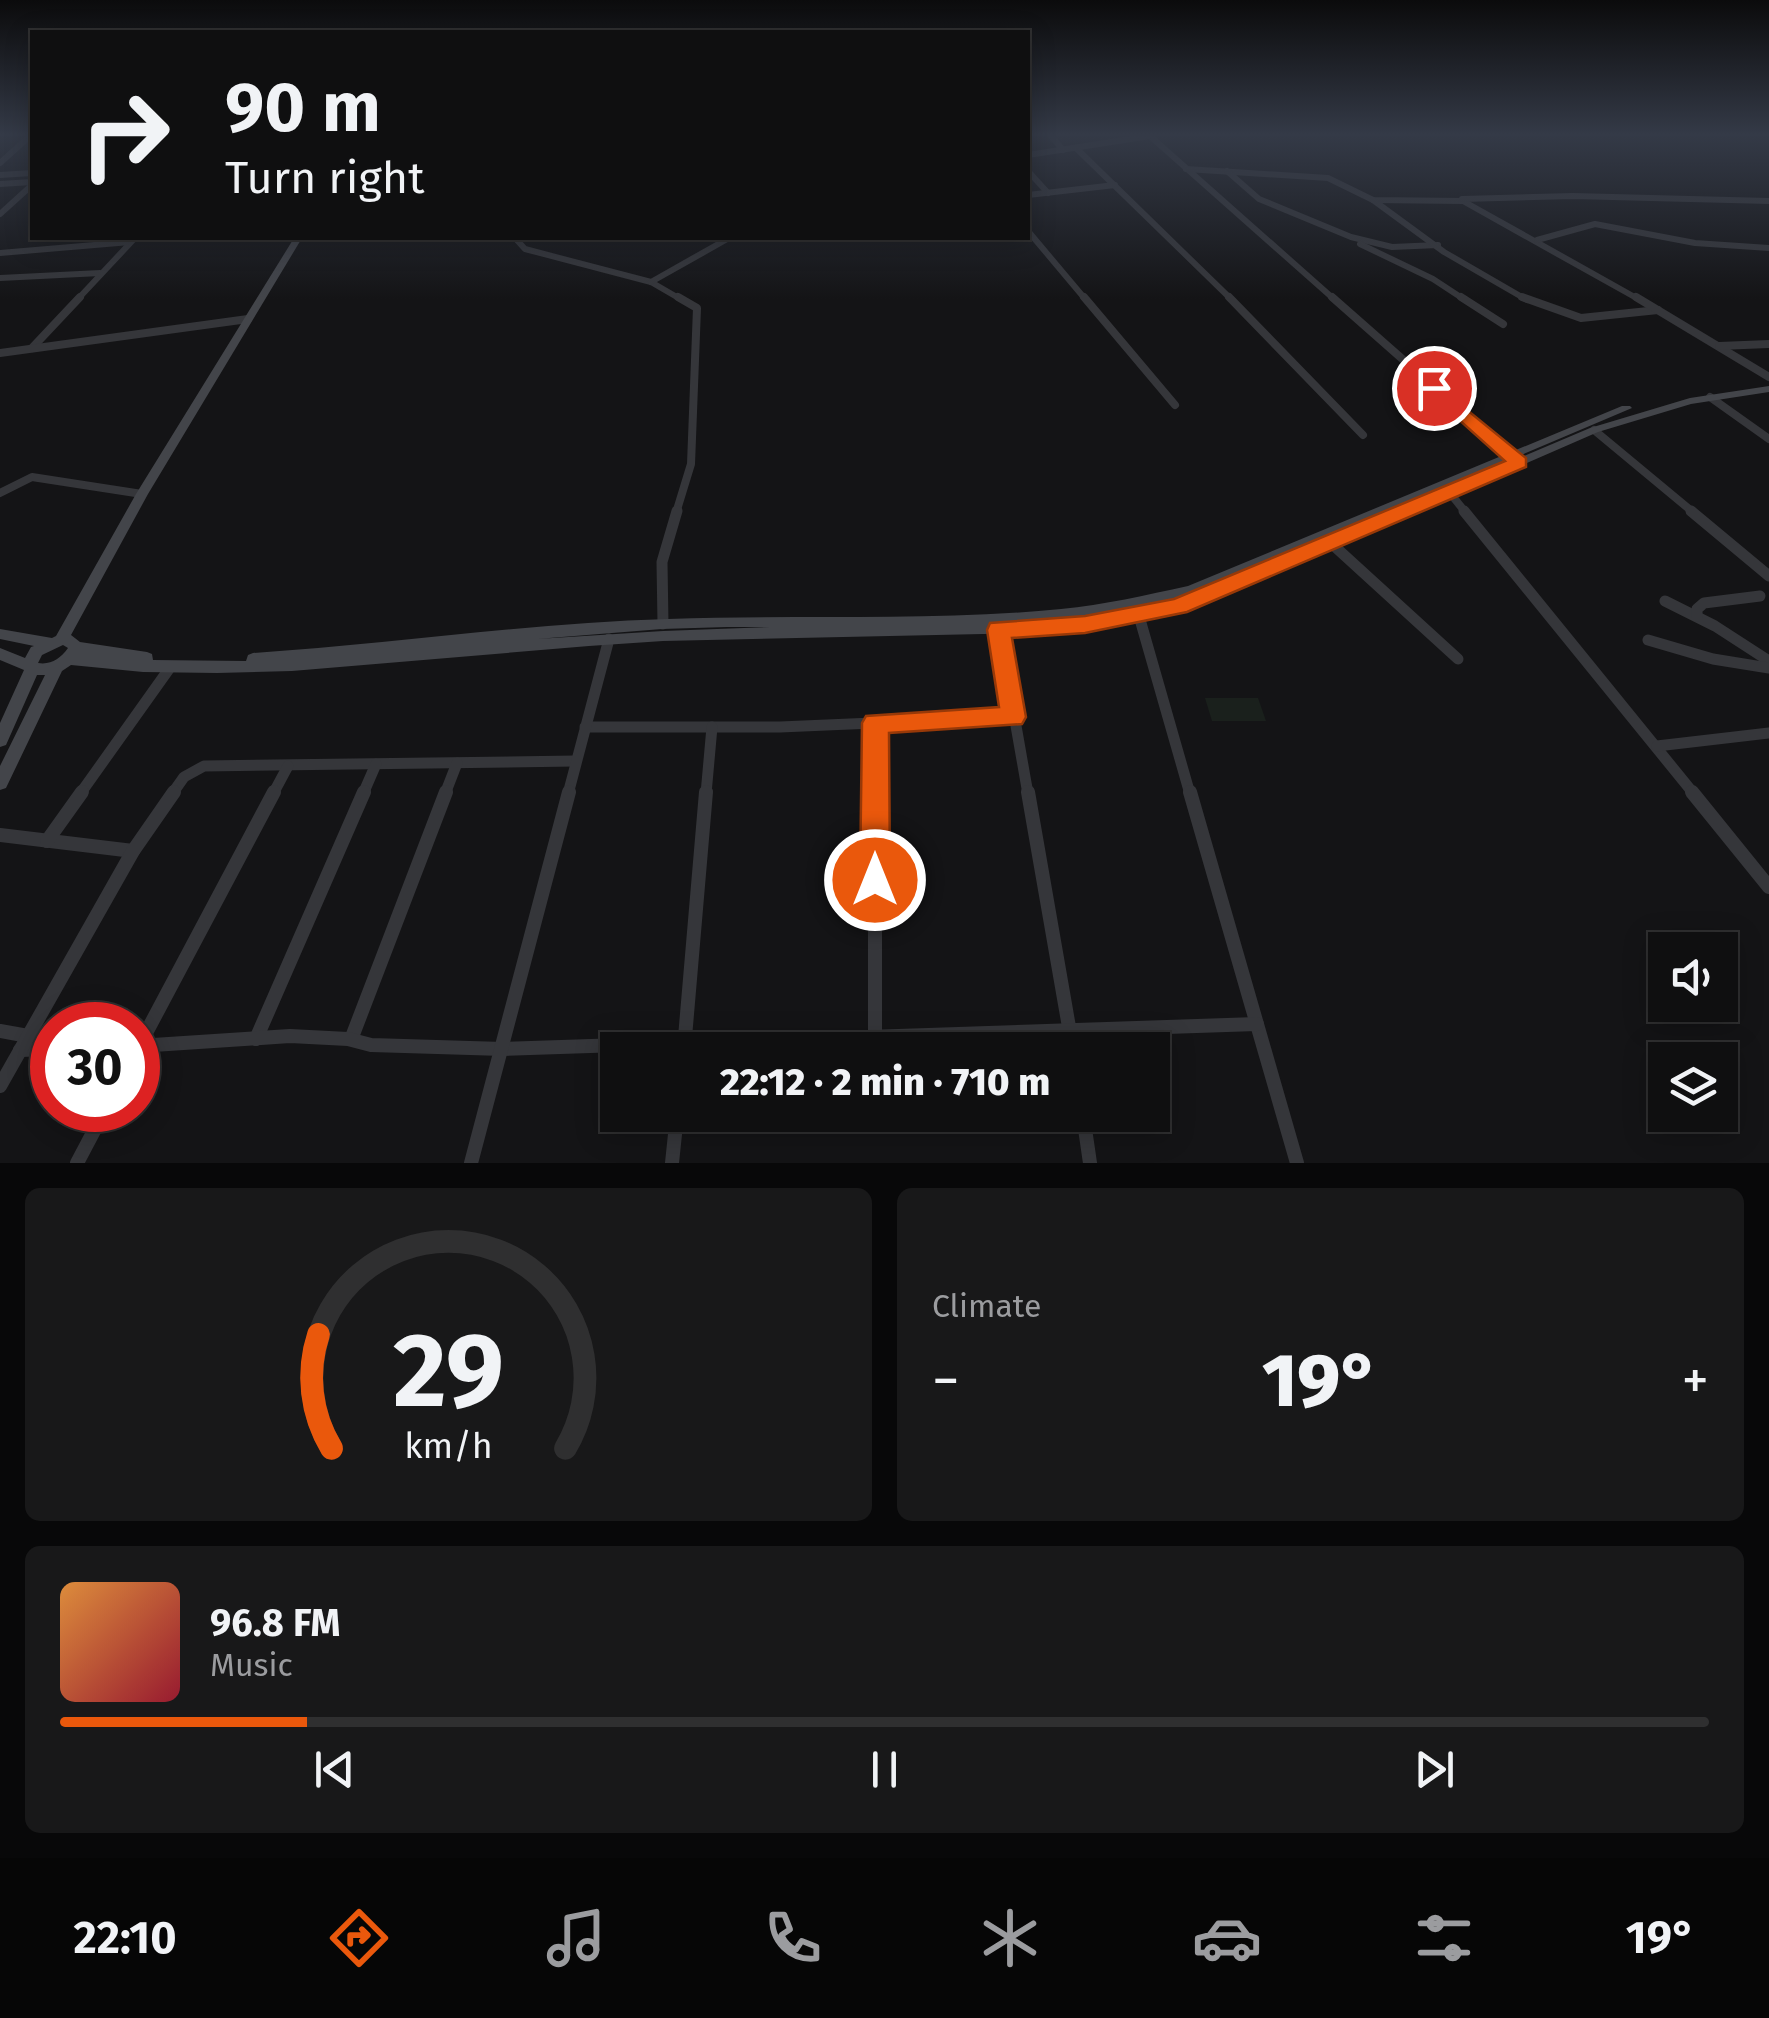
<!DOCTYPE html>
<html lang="en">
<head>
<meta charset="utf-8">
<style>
  body { margin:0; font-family:"Fira Sans",sans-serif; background:#181819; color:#f1f3f6; height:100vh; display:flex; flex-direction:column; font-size:38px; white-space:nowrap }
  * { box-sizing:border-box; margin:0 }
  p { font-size:32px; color:#9b9c9f }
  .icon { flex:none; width:55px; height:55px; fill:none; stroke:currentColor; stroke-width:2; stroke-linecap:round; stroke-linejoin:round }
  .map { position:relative; height:1163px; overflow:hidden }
  .side { display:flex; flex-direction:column; gap:25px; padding:25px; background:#080809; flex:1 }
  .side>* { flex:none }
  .guide { position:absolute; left:30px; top:30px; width:1000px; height:210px; border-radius:0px; box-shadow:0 5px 25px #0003,0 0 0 2px #2f2f30; background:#0f0f10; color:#f1f3f6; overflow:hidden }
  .fabs { position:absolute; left:1648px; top:932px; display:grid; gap:20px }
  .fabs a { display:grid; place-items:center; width:90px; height:90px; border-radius:0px; background:#0f0f10; box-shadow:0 5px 25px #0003,0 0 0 2px #2f2f30; font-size:50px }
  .speed { position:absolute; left:30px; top:1002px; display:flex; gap:20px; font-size:50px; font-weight:700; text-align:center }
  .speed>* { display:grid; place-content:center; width:130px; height:130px; border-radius:50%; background:#0f0f10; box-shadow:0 5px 25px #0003,0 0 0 2px #2f2f30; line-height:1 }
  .speed .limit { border:15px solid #d22; background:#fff; color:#111 }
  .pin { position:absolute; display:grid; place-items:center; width:85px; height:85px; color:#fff; margin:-42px; border:5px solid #fff; border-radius:50%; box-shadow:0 2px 10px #0007 }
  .me { position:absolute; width:110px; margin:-55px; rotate:0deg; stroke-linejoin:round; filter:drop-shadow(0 0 8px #0008) }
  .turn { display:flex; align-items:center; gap:35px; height:210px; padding:0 30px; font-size:45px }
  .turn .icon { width:130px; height:130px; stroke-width:2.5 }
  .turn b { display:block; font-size:70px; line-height:85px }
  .big { font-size:75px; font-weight:800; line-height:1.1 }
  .side .widget { flex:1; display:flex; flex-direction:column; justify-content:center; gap:15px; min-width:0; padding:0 35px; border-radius:15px; background:#181819 }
  .side .dial { align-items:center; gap:0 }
  .dial svg { height:260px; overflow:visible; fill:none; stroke:#2f2f30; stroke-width:7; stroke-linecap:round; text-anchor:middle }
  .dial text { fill:#f1f3f6; stroke:none }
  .song { display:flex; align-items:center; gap:30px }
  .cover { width:120px; height:120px; border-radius:15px; background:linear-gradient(135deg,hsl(30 70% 55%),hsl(350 70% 35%)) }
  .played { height:10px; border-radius:5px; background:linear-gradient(90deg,#ea580c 15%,#2f2f30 15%) }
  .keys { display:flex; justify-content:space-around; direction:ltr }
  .heat { display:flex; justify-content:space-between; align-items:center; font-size:55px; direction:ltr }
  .side .tiles { flex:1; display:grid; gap:25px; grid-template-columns:1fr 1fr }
  .widget:last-child { grid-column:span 2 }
  .trip { position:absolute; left:600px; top:1032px; width:570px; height:100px; border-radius:0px; background:#0f0f10; box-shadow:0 5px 25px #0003,0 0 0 2px #2f2f30; font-weight:800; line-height:100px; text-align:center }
  .menu { display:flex; height:160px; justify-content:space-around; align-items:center; background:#060606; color:#9b9c9f }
  .menu .icon { width:70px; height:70px }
  .menu .active { color:#ea580c }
  .menu b { font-size:45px; color:#f1f3f6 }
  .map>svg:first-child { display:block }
</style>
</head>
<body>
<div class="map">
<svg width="1769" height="1163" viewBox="0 0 1769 1163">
  <rect width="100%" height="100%" fill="#141416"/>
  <!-- green -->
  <path fill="#1a201c" d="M1205,698H1258L1266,721H1212Z"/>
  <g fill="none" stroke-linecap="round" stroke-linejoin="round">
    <!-- street-far3 -->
    <g stroke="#35363a" stroke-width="6">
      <path d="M1051,136L1063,150"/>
      <path d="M1150,136L1335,300"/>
      <path d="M1076,148L1232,300"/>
      <path d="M1028,155L1150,136"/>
      <path d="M0,163L30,136"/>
      <path d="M1186,169L1328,178L1373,200L1463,201L1640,300"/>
      <path d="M1028,171L1048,193"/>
      <path d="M1227,171L1259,199L1351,237L1392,247L1438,245"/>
      <path d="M0,175L32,173"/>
      <path d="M0,184L32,182"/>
      <path d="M1028,195L1115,185"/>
      <path d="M1462,199L1573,196L1769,201"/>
      <path d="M1373,200L1444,252L1527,300"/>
      <path d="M0,214L32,185"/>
      <path d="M1028,231L1086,300"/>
      <path d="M515,238L525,249L651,282L682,300"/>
      <path d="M1537,240L1595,224L1695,243L1769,248"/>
      <path d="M1360,244L1433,279L1465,300"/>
      <path d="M0,253L130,242"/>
      <path d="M0,278L100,273"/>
      <path d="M651,282L729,238"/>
      <path d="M77,300L135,238"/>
    </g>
    <!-- street-far2 -->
    <g stroke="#35363a" stroke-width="8">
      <path d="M1084,297L1175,405"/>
      <path d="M1229,297L1363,435"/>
      <path d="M1332,297L1517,460"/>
      <path d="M1461,297L1503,324"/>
      <path d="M1522,297L1581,318L1658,310"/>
      <path d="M1636,297L1769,377"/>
      <path d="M1719,346L1769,344"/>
      <path d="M32,348L80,297"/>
      <path d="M0,353L248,319"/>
      <path d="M1710,397L1769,439"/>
      <path d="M1594,430L1694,513"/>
      <path d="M0,493L32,477L142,494"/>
      <path d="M1450,493L1466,513"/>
      <path d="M676,513L691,464L697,308L678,297"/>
    </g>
    <!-- street-far1 -->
    <g stroke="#35363a" stroke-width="11">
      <path d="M1464,511L1694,794"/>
      <path d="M1691,511L1769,576"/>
      <path d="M1332,544L1458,659"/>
      <path d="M1665,601L1715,626L1769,661"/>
      <path d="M1139,616L1190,794"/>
      <path d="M1697,616V609L1704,603L1760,596"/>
      <path d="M663,624L662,562L677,511"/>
      <path d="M999,629L1028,794"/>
      <path d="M1648,640L1713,659L1769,668"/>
      <path d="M875,723V794"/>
      <path d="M585,727H780L1013,717"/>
      <path d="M1657,746L1769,733"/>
      <path d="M80,794L169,669"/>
      <path d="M172,794L184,777L204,766L575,761"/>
      <path d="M273,794L288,766"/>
      <path d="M363,794L376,764"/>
      <path d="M445,794L457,763"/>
      <path d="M568,794L609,639"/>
      <path d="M706,794L712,727"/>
    </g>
    <!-- street -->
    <g stroke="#35363a" stroke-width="14">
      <path d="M875,792V1037"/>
      <path d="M1028,792L1073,1050"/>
      <path d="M1190,792L1297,1163"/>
      <path d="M1692,792L1769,887"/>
      <path d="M0,835L133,851"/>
      <path d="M47,841L82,792"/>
      <path d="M0,1031L28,1036"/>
      <path d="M352,1037L446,792"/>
      <path d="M256,1039L364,792"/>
      <path d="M138,1046L290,1036L348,1039L371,1045L503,1049L1257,1024"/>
      <path d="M138,1048L274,792"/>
      <path d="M684,1049L706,792"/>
      <path d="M20,1050L52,1049"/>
      <path d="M0,1086L133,851L174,792"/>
      <path d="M1083,1115L1090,1163"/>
      <path d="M77,1163L105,1110"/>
      <path d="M471,1163L569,792"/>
      <path d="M672,1163L677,1115"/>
    </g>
    <!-- secondary -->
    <path fill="#43454a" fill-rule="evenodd" d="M294,238H302L148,494L71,635L80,642L147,652L152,654L153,660L246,661L248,655L253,653C391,644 529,623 668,619C799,614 931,622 1061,609C1104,605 1146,595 1188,586L1622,406H1630L1632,408L1196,593L1128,610L1039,621C1099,616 1156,606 1213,588L1590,428L1690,398L1769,386V392L1691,404L1598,432L1223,596L1143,618L1105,625L1029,633L663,641L589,646L292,671L217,673L143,672L71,665L62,671L6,788L0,790V766L45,675H37L6,745L0,747V723L24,670L0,660V648L25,658L31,647L34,646L0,639V629L52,638L56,636L136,494ZM727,627H770L663,631L537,639L662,629ZM63,645L68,648C60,659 51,665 38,663L42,655Z"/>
  </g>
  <!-- sky -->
  <linearGradient id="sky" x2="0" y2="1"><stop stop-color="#0b0b0c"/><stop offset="0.45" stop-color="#343a47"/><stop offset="1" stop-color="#343a47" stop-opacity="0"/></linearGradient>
  <rect width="1769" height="299" fill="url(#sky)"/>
  <!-- route -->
  <path fill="#ea580c" stroke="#983908" stroke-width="2.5" d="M1434,383L1526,458V467L1187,612L1085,633L1012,638L1026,717L1022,724L889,733L890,880L886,890L875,894L865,890L860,880L862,723L866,716L999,707L987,630L990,623L1085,616L1174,599L1505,461L1428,392V384Z"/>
</svg>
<div class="fabs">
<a><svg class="icon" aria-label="sound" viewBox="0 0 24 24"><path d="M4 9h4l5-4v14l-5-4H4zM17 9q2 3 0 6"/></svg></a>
<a><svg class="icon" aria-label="layers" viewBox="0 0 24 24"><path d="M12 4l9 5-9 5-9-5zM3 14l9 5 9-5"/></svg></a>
</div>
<div class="speed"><div class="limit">30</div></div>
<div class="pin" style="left:1434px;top:388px;background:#d93025"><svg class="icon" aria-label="arrive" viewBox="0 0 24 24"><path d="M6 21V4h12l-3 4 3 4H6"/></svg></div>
<svg class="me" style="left:875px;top:880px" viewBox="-20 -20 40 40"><circle r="17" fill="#ea580c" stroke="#fff" stroke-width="3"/><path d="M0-11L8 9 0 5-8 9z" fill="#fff"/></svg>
<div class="trip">22:12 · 2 min · 710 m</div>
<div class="guide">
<div class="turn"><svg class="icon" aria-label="right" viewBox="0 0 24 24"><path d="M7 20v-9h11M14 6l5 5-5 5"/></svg><div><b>90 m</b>Turn right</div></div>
</div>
</div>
<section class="side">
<div class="tiles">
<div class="widget dial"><svg viewBox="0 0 100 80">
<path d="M14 69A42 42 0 1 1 86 69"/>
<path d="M14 69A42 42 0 0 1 10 34" stroke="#ea580c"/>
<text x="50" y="56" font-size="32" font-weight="700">29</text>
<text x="50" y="72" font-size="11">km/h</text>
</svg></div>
<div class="widget"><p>Climate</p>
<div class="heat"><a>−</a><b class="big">19°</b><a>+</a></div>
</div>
<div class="widget">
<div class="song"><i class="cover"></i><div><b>96.8 FM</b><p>Music</p></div></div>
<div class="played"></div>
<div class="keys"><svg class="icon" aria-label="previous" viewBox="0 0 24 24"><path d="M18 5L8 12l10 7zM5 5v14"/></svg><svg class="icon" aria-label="pause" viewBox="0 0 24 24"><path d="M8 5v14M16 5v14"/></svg><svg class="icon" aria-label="next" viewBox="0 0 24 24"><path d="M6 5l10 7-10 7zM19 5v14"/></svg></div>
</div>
</div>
</section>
<nav class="menu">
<b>22:10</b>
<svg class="icon active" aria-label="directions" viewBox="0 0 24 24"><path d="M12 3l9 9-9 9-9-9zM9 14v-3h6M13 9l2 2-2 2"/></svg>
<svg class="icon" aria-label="music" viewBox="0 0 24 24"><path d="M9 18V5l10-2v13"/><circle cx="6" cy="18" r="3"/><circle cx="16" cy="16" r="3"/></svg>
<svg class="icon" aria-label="phone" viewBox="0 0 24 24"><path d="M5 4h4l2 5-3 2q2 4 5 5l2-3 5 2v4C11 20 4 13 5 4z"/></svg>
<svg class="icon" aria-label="climate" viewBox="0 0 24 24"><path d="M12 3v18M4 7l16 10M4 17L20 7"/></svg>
<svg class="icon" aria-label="car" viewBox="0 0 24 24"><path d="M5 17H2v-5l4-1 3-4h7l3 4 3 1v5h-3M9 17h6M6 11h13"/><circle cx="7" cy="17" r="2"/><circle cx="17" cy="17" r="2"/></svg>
<svg class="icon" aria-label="filters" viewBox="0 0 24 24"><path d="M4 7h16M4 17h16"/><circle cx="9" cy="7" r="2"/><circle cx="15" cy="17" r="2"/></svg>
<b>19°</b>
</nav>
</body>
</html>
